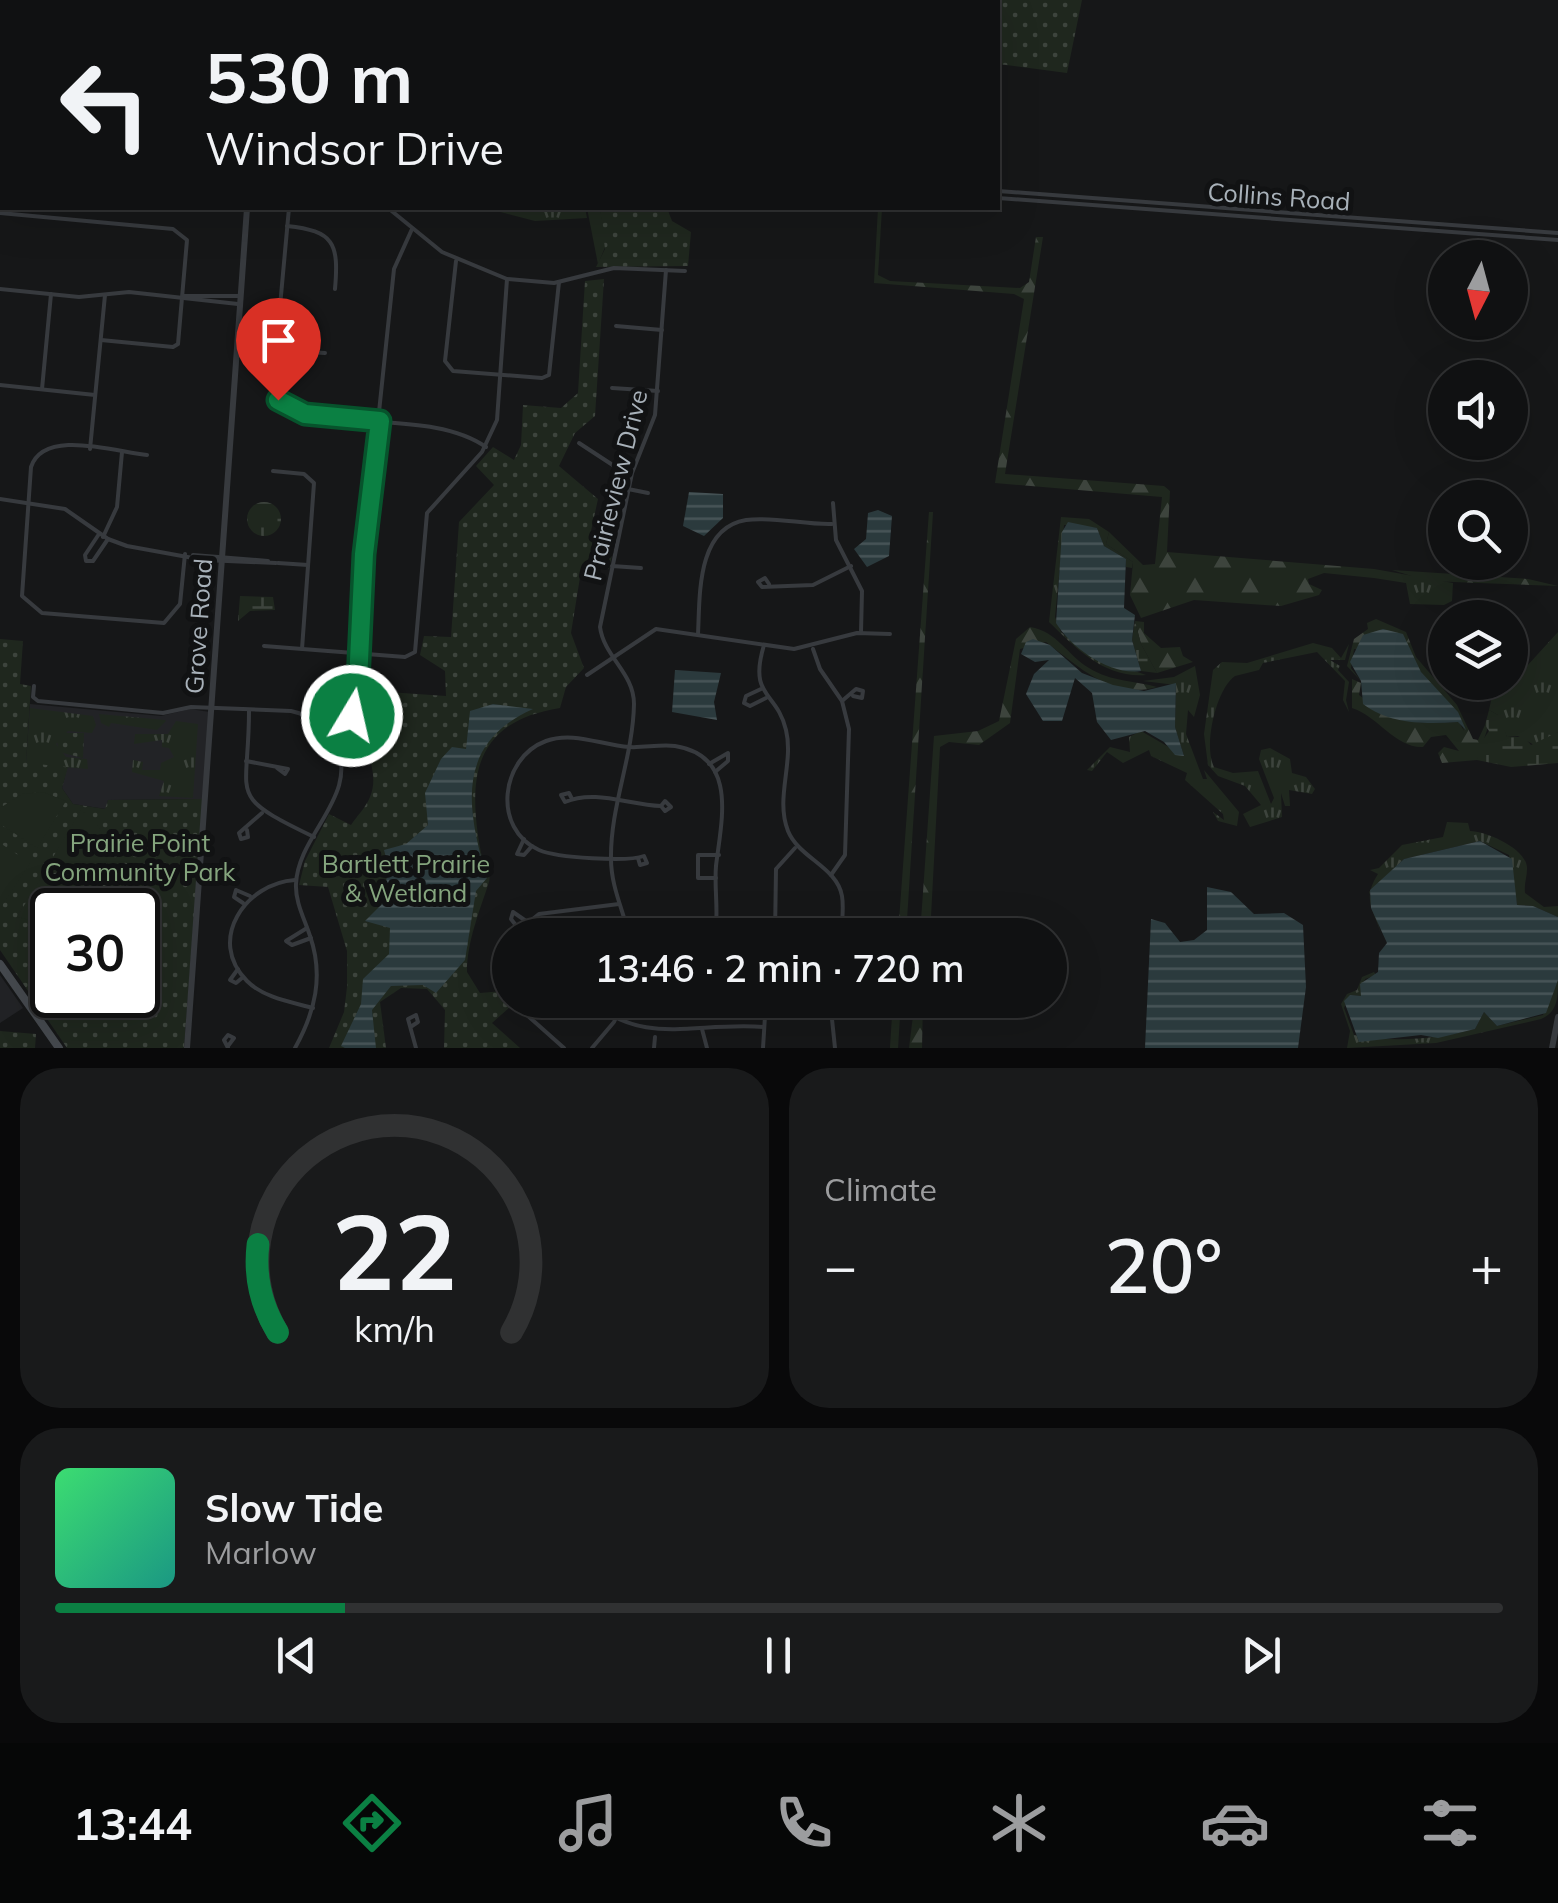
<!DOCTYPE html>
<html lang="en">
<head>
<meta charset="utf-8">
<style>
  body { margin:0; font-family:Mulish,sans-serif; background:#191a1b; color:#f1f3f6; height:100vh; display:flex; flex-direction:column; font-size:38px; white-space:nowrap }
  * { box-sizing:border-box; margin:0 }
  p { font-size:32px; color:#9c9d9f }
  .icon { flex:none; width:55px; height:55px; fill:none; stroke:currentColor; stroke-width:2; stroke-linecap:round; stroke-linejoin:round }
  .map { position:relative; height:1048px; overflow:hidden }
  .sheet { display:flex; flex-direction:column; gap:20px; padding:20px; background:#09090a; flex:1 }
  .sheet>* { flex:none }
  .top-card { position:absolute; left:0px; top:0px; width:1000px; height:210px; box-shadow:0 10px 40px #0002,0 0 0 2px #303132; background:#101112; color:#f1f3f6; overflow:hidden }
  .needle { width:65px; rotate:186deg }
  .tools { position:absolute; left:1428px; top:240px; display:grid; gap:20px }
  .tools a { display:grid; place-items:center; width:100px; height:100px; border-radius:50%; background:#101112; box-shadow:0 10px 40px #0002,0 0 0 2px #303132; font-size:50px }
  .speed { position:absolute; left:30px; top:888px; display:flex; gap:20px; font-size:50px; font-weight:700; text-align:center }
  .speed>* { display:grid; place-content:center; width:130px; height:130px; border-radius:50%; background:#101112; box-shadow:0 10px 40px #0002,0 0 0 2px #303132; line-height:1 }
  .speed .limit { border:5px solid #111; border-radius:15px; background:#fff; color:#111 }
  .pin { position:absolute; display:grid; place-items:center; width:85px; height:85px; color:#fff; margin:-102px -42px; border-radius:50% 50% 50% 0; rotate:-45deg; box-shadow:0 0 10px #0007 }
  .pin .icon { rotate:45deg }
  .me { position:absolute; width:110px; margin:-55px; rotate:9deg; stroke-linejoin:round; filter:drop-shadow(0 0 8px #0008) }
  .turn { display:flex; align-items:center; gap:35px; height:210px; padding:0 40px; font-size:45px }
  .turn .icon { width:130px; height:130px; stroke-width:2.5 }
  .turn b { display:block; font-size:70px; line-height:85px }
  .big { font-size:75px; font-weight:600; line-height:1.1 }
  .sheet .tile { flex:1; display:flex; flex-direction:column; justify-content:center; gap:15px; min-width:0; padding:0 35px; border-radius:40px; background:#191a1b }
  .sheet .dial { align-items:center; gap:0 }
  .dial svg { height:260px; overflow:visible; fill:none; stroke:#303132; stroke-width:7; stroke-linecap:round; text-anchor:middle }
  .dial text { fill:#f1f3f6; stroke:none }
  .song { display:flex; align-items:center; gap:30px }
  .cover { width:120px; height:120px; border-radius:15px; background:linear-gradient(135deg,hsl(140 70% 55%),hsl(170 70% 35%)) }
  .played { height:10px; border-radius:5px; background:linear-gradient(90deg,#0b8043 20%,#303132 20%) }
  .keys { display:flex; justify-content:space-around; direction:ltr }
  .heat { display:flex; justify-content:space-between; align-items:center; font-size:55px; direction:ltr }
  .sheet .tiles { flex:1; display:grid; gap:20px; grid-template-columns:1fr 1fr }
  .tile:last-child { grid-column:span 2 }
  .trip { position:absolute; left:492px; top:918px; width:575px; height:100px; border-radius:50px; background:#101112; box-shadow:0 10px 40px #0002,0 0 0 2px #303132; font-weight:600; line-height:100px; text-align:center }
  .dock { display:flex; height:160px; justify-content:space-around; align-items:center; background:#060707; color:#9c9d9f }
  .dock .icon { width:70px; height:70px }
  .dock .current { color:#0b8043 }
  .dock b { font-size:45px; color:#f1f3f6 }
  .map>svg:first-child { display:block }
</style>
</head>
<body>
<div class="map">
<svg width="1558" height="1048" viewBox="0 0 1558 1048">
  <defs>
    <pattern id="grass-tufts" width="24" height="20" patternUnits="userSpaceOnUse" patternTransform="scale(2.5)"><rect width="24" height="20" fill="#1f271e"/><path d="M3 7l-1-3M5 7V3M7 7l1-3M15 17l-1-3M17 17v-4M19 17l1-3" fill="none" stroke="#3d443d"/></pattern>
    <pattern id="forest-firs" width="22" height="20" patternUnits="userSpaceOnUse" patternTransform="scale(2.5)"><rect width="22" height="20" fill="#1f271e"/><path d="M5 1l3.5 6h-7zM16 11l3.5 6h-7z" fill="#3d443d"/></pattern>
    <pattern id="wetland-marsh" width="20" height="14" patternUnits="userSpaceOnUse" patternTransform="scale(2.5)"><rect width="20" height="14" fill="#1f271e"/><path d="M1 5h8M5 5V1M11 12h8M15 12V8" fill="none" stroke="#3d443d"/></pattern>
    <pattern id="park-dots" width="8" height="8" patternUnits="userSpaceOnUse" patternTransform="scale(2.5)"><rect width="8" height="8" fill="#1f271e"/><path d="M2 2h.1M6 6h.1" fill="none" stroke="#3d443d" stroke-width="1.8" stroke-linecap="round"/></pattern>
    <pattern id="water-rules" width="6" height="5" patternUnits="userSpaceOnUse" patternTransform="scale(2.5)"><rect width="6" height="5" fill="#2b3a3d"/><path d="M0 2.5h6" fill="none" stroke="#475457"/></pattern>
  </defs>
  <rect width="100%" height="100%" fill="#161718"/>
  <!-- built -->
  <g fill="#222326">
    <path d="M30,704L161,716L190,709L210,712L203,799L108,800L106,809L73,804L62,788L67,768L26,764Z"/>
    <path d="M0,975L23,1008L0,1023Z"/>
  </g>
  <!-- grass -->
  <g fill="url(#grass-tufts)">
    <path d="M485,208H585L587,218L535,221Z"/>
    <path d="M587,208H600L606,245L598,264Z"/>
    <path d="M1061,517L1089,519L1109,532L1106,544L1133,562L1132,568L1126,567V559L1104,546L1097,528L1064,525L1055,617L1061,632L1089,655L1146,675C1104,678 1077,649 1049,622Z"/>
    <path d="M1374,569L1453,583L1452,601L1444,605L1410,604L1406,583L1374,578Z"/>
    <path d="M1558,632V732L1536,746L1518,736L1507,737L1498,715L1489,710L1495,683L1516,678Z"/>
    <path d="M1313,643L1332,648L1341,658L1349,644L1345,660H1330L1340,666L1338,670L1349,682L1346,700L1349,712L1343,700L1345,681L1317,652L1263,663L1259,670L1235,676C1216,689 1203,746 1214,767L1233,773L1258,771L1271,804L1274,798L1259,759L1261,750L1270,748L1290,759L1292,773L1306,777L1315,789L1312,794L1289,790L1290,806H1285L1281,793L1282,817L1250,827L1243,814L1261,805L1245,786L1218,776L1208,765L1204,734L1213,670L1222,662L1247,663Z"/>
    <path d="M1195,666L1200,695L1194,717L1188,710L1186,734L1203,779H1207L1204,770L1239,812L1237,826L1218,821L1213,812L1224,820L1223,814L1185,780L1187,773L1151,756L1149,750L1123,763L1107,752L1092,771L1087,770L1110,747L1130,752L1129,737L1141,731L1184,756L1175,727L1176,685L1143,681L1174,677Z"/>
    <path d="M30,708L93,716L96,725L92,733L68,731L56,744L66,757L87,759L88,769L26,764Z"/>
    <path d="M99,714L165,720L166,721L157,730L111,723L109,727L101,723Z"/>
    <path d="M176,721L198,724L193,798L159,796L164,781L132,772L133,760L143,762L142,770H160L161,763L174,757L169,748L162,747V740L134,744L135,734H168Z"/>
    <path d="M1447,822L1468,823L1470,831C1486,831 1528,849 1527,869C1527,877 1524,883 1525,893L1544,907L1558,906V917L1533,906L1517,905L1509,855L1480,841L1404,859L1369,892L1381,934C1373,908 1362,899 1378,874L1370,870L1379,868L1402,845L1443,837Z"/>
    <path d="M1374,972L1376,975L1365,979L1361,996L1350,995L1344,1008L1354,1035C1394,1043 1436,1039 1475,1029L1484,1012L1497,1026L1543,1015L1558,980C1558,997 1558,1012 1541,1019L1436,1043L1347,1048L1350,1031L1341,1004L1347,994L1357,990L1362,977Z"/>
  </g>
  <!-- forest -->
  <g fill="url(#forest-firs)">
    <path d="M878,208H882L878,275L890,281L1020,288L1029,282L1036,237H1043L1005,474L1164,486L1170,491L1167,552L1374,569V578L1324,573L1308,579L1309,584L1322,590L1319,595L1281,606L1194,600L1141,618L1130,595L1133,562L1106,544L1109,532L1143,565L1155,564L1162,497L995,483L1024,299L1014,294L874,283Z"/>
    <path d="M929,512H933L906,935H898Z"/>
    <path d="M1392,570L1528,579L1558,586L1428,581Z"/>
    <path d="M1376,619L1406,632L1416,657L1457,705L1473,739L1478,740L1485,725L1488,727L1477,760L1442,763L1438,753L1444,747L1459,751L1446,735L1431,737L1423,747C1395,748 1378,716 1352,708V679L1361,683L1359,695C1395,724 1415,724 1459,722L1464,731C1458,700 1423,687 1413,657L1354,649L1351,668L1360,680L1347,666L1354,639L1368,629L1367,623Z"/>
    <path d="M1135,621L1144,622V633L1161,648L1180,647L1183,656L1193,662L1157,673L1141,644Z"/>
    <path d="M1030,627C1057,631 1067,655 1089,668C1111,682 1137,681 1157,687C1112,700 1078,666 1046,642L1020,649L1010,723L979,745L949,742L940,747L930,935H920L934,736L978,731L999,721L1016,639Z"/>
    <path d="M893,1000H901L898,1048H890Z"/>
    <path d="M915,1000H923L922,1048H909Z"/>
  </g>
  <!-- wetland -->
  <g fill="url(#wetland-marsh)">
    <circle cx="264" cy="519" r="17"/>
    <path d="M240,596L273,597L275,610L250,611L238,621Z"/>
    <path d="M1135,621L1141,644L1157,673L1141,671L1132,640Z"/>
    <path d="M1489,710L1500,716L1507,737H1524L1531,745L1558,732V763L1511,767L1477,760L1478,747L1489,731L1485,725Z"/>
  </g>
  <!-- park -->
  <g fill="url(#park-dots)" fill-rule="evenodd">
    <path d="M937,0H1082L1067,73L998,64V2Z"/>
    <path d="M600,208H667L672,221L691,232L688,266L596,267L605,249Z"/>
    <path d="M604,279L595,416L575,433L559,466L598,499L589,540L614,546L609,569L582,565L571,633L584,668L566,687L560,708C473,722 467,777 481,853C483,861 492,873 489,882C480,910 467,941 467,972L480,993L503,991L511,1006L492,1023L520,1048H444L445,1010L427,989L401,988L380,1002L386,1048H329L344,1012L347,987V951L328,887L299,885L305,861L329,814L351,825C357,816 366,807 370,797C383,765 351,748 387,721L388,692L446,696L445,671L420,655L424,636L451,637L459,522L494,485L476,466L493,447L514,460L521,445L523,405L561,408L578,393L585,281Z"/>
    <path d="M0,639L23,641L20,684L31,686L26,763L68,767L62,788L73,804L105,809L108,800L203,799L184,1048H67L0,950ZM52,910H138V995H52Z"/>
    <path d="M63,733H84L83,758L59,752L57,741Z"/>
    <path d="M0,1031L36,1034L35,1048H0Z"/>
  </g>
  <!-- garden -->
  <g fill="#1f271e">
    <path d="M43,792L66,801L37,848L0,824V808L22,794Z"/>
    <path d="M81,810C107,827 114,856 99,883L53,857Z"/>
    <path d="M0,843L30,863L1,907H0Z"/>
    <path d="M46,870L90,898L81,910H52V925L17,917Z"/>
  </g>
  <!-- water -->
  <g fill="url(#water-rules)">
    <path d="M689,492L723,494V518L704,536L683,526Z"/>
    <path d="M878,510L892,516L889,556L867,567L854,549L866,539L868,513Z"/>
    <path d="M1068,522L1097,528L1104,546L1126,559L1124,608L1135,615L1132,640L1141,671C1111,676 1071,648 1056,623L1062,532Z"/>
    <path d="M1383,629L1403,634L1421,672L1458,712L1466,730L1458,722C1426,724 1391,725 1363,704L1361,681L1350,662L1363,635Z"/>
    <path d="M1033,639L1050,645L1082,673L1113,685L1144,691L1176,683L1175,727L1184,756L1175,755L1164,742L1145,731L1111,740L1097,722L1092,693L1075,678L1062,721H1043L1026,694L1034,674L1049,660L1035,662L1021,654L1026,642Z"/>
    <path d="M675,670L721,673L714,702L717,720L672,712Z"/>
    <path d="M493,704L533,709C454,744 467,810 487,878L476,891L465,960L436,993L423,985L391,986L372,1010L376,1048H345L341,1046L361,1004L363,979L389,954L390,928L365,921L384,902L388,865L384,850L406,844L428,825L425,793L441,759L452,747L466,749L470,711Z"/>
    <path d="M1480,841L1512,859L1517,905L1533,906L1558,917V980L1546,1013L1497,1026L1484,1012L1475,1029L1438,1038L1421,1035L1359,1042L1344,1001L1350,995L1361,996L1360,984L1378,972L1379,953L1387,943L1371,908L1370,890L1404,859Z"/>
    <path d="M1207,887L1231,892L1254,914L1284,913L1303,925L1306,987L1298,1048H1145L1151,919L1165,923L1180,942L1194,940L1207,930Z"/>
  </g>
  <g fill="none" stroke-linecap="round" stroke-linejoin="round">
    <!-- stream -->
    <path stroke="#2b3a3d" stroke-width="2.5" d="M928,2L930,0"/>
    <!-- minor -->
    <g stroke="#373a3e" stroke-width="4">
      <path d="M28,0L55,2"/>
      <path d="M382,0L407,2"/>
      <path d="M452,0L477,2"/>
      <path d="M117,2V0"/>
      <path d="M0,57H2"/>
      <path d="M0,156H2"/>
      <path d="M998,191L1558,233"/>
      <path d="M998,198L1558,240"/>
      <path d="M289,208L274,372L281,399C324,436 429,407 486,447"/>
      <path d="M388,208L442,252L507,279L554,283L614,268L685,271"/>
      <path d="M0,213L173,229L187,240L178,344L173,347L101,340"/>
      <path d="M287,226C334,231 339,243 335,289"/>
      <path d="M456,261L445,361L453,371L542,378L549,375L559,282"/>
      <path d="M0,289L79,297L129,292L238,304"/>
      <path d="M183,296H241"/>
      <path d="M616,326L662,330"/>
      <path d="M275,350L325,353"/>
      <path d="M0,385L95,395"/>
      <path d="M612,388L658,391"/>
      <path d="M42,389L51,294"/>
      <path d="M579,443L631,477"/>
      <path d="M90,449L105,295"/>
      <path d="M147,455C116,452 44,428 31,467L22,596L42,613L164,623L180,604L185,554"/>
      <path d="M273,471L304,474L314,483L302,649"/>
      <path d="M628,489L648,493"/>
      <path d="M0,499L65,509L108,539L127,546L204,560L276,563"/>
      <path d="M833,503L836,540L862,591L861,632"/>
      <path d="M99,534L85,555L86,561H93L108,539"/>
      <path d="M103,537L117,507L122,452"/>
      <path d="M193,555L268,561"/>
      <path d="M278,563L308,565"/>
      <path d="M612,566L641,568"/>
      <path d="M769,584L765,578L758,582L762,587L813,585L851,566"/>
      <path d="M698,634C700,597 696,528 746,520C773,516 805,525 832,524"/>
      <path d="M764,645C748,698 777,691 786,730C794,763 775,798 788,831C799,858 837,867 842,896C844,908 842,923 841,935"/>
      <path d="M264,646L405,657L415,652L427,513L482,452L497,420L507,279"/>
      <path d="M813,649L820,669L842,701L849,729L845,855L831,875"/>
      <path d="M587,675L656,629L794,649L857,633L890,634"/>
      <path d="M34,686L33,697L38,701L163,713L191,707L291,711C309,715 325,723 334,740C363,795 298,832 296,884C295,902 305,920 310,936C324,976 315,1012 295,1048"/>
      <path d="M761,689L746,696L744,703L750,706L766,698"/>
      <path d="M842,701L856,689L863,691L862,698L853,696"/>
      <path d="M249,711C249,800 225,794 314,837"/>
      <path d="M331,734L350,719L357,703L364,555L394,269L412,229"/>
      <path d="M246,761L288,769L285,774L277,768"/>
      <path d="M709,764L728,753V761L715,772"/>
      <path d="M572,799L569,793L561,795L565,802C595,789 629,805 661,806L665,801L671,807L665,811L661,806"/>
      <path d="M247,830L248,837L241,839L239,833L262,813"/>
      <path d="M524,839L517,854L524,855L532,846"/>
      <path d="M638,858L640,865L647,863L644,856C628,862 557,858 539,850C492,829 500,758 546,741C573,731 601,745 629,747C644,748 660,744 675,746C739,756 721,822 716,866C714,889 719,912 715,935"/>
      <path d="M716,878H698V855H719"/>
      <path d="M295,880C246,883 206,940 247,981C264,998 291,1002 313,1008"/>
      <path d="M243,903L234,897L236,890L250,896"/>
      <path d="M307,928L286,941L292,945L311,938"/>
      <path d="M518,928L511,919L513,912L526,921"/>
      <path d="M628,930L652,924L657,928L661,920L654,919L652,924"/>
      <path d="M513,935L539,914L619,904"/>
      <path d="M629,935C623,910 611,886 611,859C610,807 633,757 634,704C634,673 604,657 600,627L632,473L655,415L666,270"/>
      <path d="M775,935L776,869L795,848"/>
      <path d="M510,939L502,967L510,1000"/>
      <path d="M238,969L230,980L236,983L242,978"/>
      <path d="M510,1000L564,1048"/>
      <path d="M590,1000C645,1048 696,1021 764,1027"/>
      <path d="M830,1000L835,1048"/>
      <path d="M412,1026L418,1022L416,1015L408,1019L416,1048"/>
      <path d="M702,1029L707,1048"/>
      <path d="M228,1046L234,1038L228,1035L224,1040L228,1048"/>
      <path d="M592,1048L614,1022L624,1000"/>
      <path d="M654,1048L655,1037"/>
      <path d="M763,1048L766,1000"/>
    </g>
    <!-- tertiary -->
    <g stroke="#373a3e" stroke-width="6">
      <path d="M263,2V0"/>
      <path d="M187,1048L247,208"/>
      <path d="M1552,1048L1558,1017"/>
    </g>
    <!-- secondary -->
    <path stroke="#45494e" stroke-width="8" d="M0,964L59,1048"/>
  </g>
  <g fill="none" stroke-linecap="round" stroke-linejoin="round">
    <!-- route casing -->
    <g stroke="#07532c" stroke-width="25">
      <path id="route" d="M278,400L305,414L380,421L364,554L357,703L352,716"/>
    </g>
    <!-- route -->
    <use href="#route" stroke="#0b8043" stroke-width="18"/>
  </g>
  <g text-anchor="middle" dominant-baseline="central" stroke-width="10" stroke-linejoin="round" paint-order="stroke">
    <!-- street labels -->
    <g font-size="25" fill="#a8b1b9" stroke="#111213">
      <text transform="translate(1279 196) rotate(4)">Collins Road</text>
      <text transform="translate(615 485) rotate(-76)">Prairieview Drive</text>
      <text transform="translate(198 626) rotate(-86)">Grove Road</text>
    </g>
    <!-- park labels -->
    <g font-size="25" fill="#85a57e" stroke="#111213">
      <text x="140" y="842">Prairie Point<tspan x="140" dy="29">Community Park</tspan></text>
      <text x="406" y="863">Bartlett Prairie<tspan x="406" dy="29">&amp; Wetland</tspan></text>
    </g>
  </g>
</svg>
<div class="tools">
<a><svg class="needle" viewBox="-14 -14 28 28"><path d="M0-13l5 13h-10z" fill="#e53935"/><path d="M0 13l5-13h-10z" fill="#9c9d9f"/></svg></a>
<a><svg class="icon" aria-label="sound" viewBox="0 0 24 24"><path d="M4 9h4l5-4v14l-5-4H4zM17 9q2 3 0 6"/></svg></a>
<a><svg class="icon" aria-label="search" viewBox="0 0 24 24"><circle cx="10" cy="10" r="6"/><path d="M15 15l6 6"/></svg></a>
<a><svg class="icon" aria-label="layers" viewBox="0 0 24 24"><path d="M12 4l9 5-9 5-9-5zM3 14l9 5 9-5"/></svg></a>
</div>
<div class="speed"><div class="limit">30</div></div>
<div class="pin" style="left:278px;top:400px;background:#d93025"><svg class="icon" aria-label="arrive" viewBox="0 0 24 24"><path d="M6 21V4h12l-3 4 3 4H6"/></svg></div>
<svg class="me" style="left:352px;top:716px" viewBox="-20 -20 40 40"><circle r="17" fill="#0b8043" stroke="#fff" stroke-width="3"/><path d="M0-11L8 9 0 5-8 9z" fill="#fff"/></svg>
<div class="trip">13:46 · 2 min · 720 m</div>
<div class="top-card">
<div class="turn"><svg class="icon" aria-label="left" viewBox="0 0 24 24"><path d="M17 20v-9H6M10 6l-5 5 5 5"/></svg><div><b>530 m</b>Windsor Drive</div></div>
</div>
</div>
<section class="sheet">
<div class="tiles">
<div class="tile dial"><svg viewBox="0 0 100 80">
<path d="M14 69A42 42 0 1 1 86 69"/>
<path d="M14 69A42 42 0 0 1 8 42" stroke="#0b8043"/>
<text x="50" y="56" font-size="32" font-weight="700">22</text>
<text x="50" y="72" font-size="11">km/h</text>
</svg></div>
<div class="tile"><p>Climate</p>
<div class="heat"><a>−</a><b class="big">20°</b><a>+</a></div>
</div>
<div class="tile">
<div class="song"><i class="cover"></i><div><b>Slow Tide</b><p>Marlow</p></div></div>
<div class="played"></div>
<div class="keys"><svg class="icon" aria-label="previous" viewBox="0 0 24 24"><path d="M18 5L8 12l10 7zM5 5v14"/></svg><svg class="icon" aria-label="pause" viewBox="0 0 24 24"><path d="M8 5v14M16 5v14"/></svg><svg class="icon" aria-label="next" viewBox="0 0 24 24"><path d="M6 5l10 7-10 7zM19 5v14"/></svg></div>
</div>
</div>
</section>
<nav class="dock">
<b>13:44</b>
<svg class="icon current" aria-label="directions" viewBox="0 0 24 24"><path d="M12 3l9 9-9 9-9-9zM9 14v-3h6M13 9l2 2-2 2"/></svg>
<svg class="icon" aria-label="music" viewBox="0 0 24 24"><path d="M9 18V5l10-2v13"/><circle cx="6" cy="18" r="3"/><circle cx="16" cy="16" r="3"/></svg>
<svg class="icon" aria-label="phone" viewBox="0 0 24 24"><path d="M5 4h4l2 5-3 2q2 4 5 5l2-3 5 2v4C11 20 4 13 5 4z"/></svg>
<svg class="icon" aria-label="climate" viewBox="0 0 24 24"><path d="M12 3v18M4 7l16 10M4 17L20 7"/></svg>
<svg class="icon" aria-label="car" viewBox="0 0 24 24"><path d="M5 17H2v-5l4-1 3-4h7l3 4 3 1v5h-3M9 17h6M6 11h13"/><circle cx="7" cy="17" r="2"/><circle cx="17" cy="17" r="2"/></svg>
<svg class="icon" aria-label="filters" viewBox="0 0 24 24"><path d="M4 7h16M4 17h16"/><circle cx="9" cy="7" r="2"/><circle cx="15" cy="17" r="2"/></svg>
</nav>
</body>
</html>
